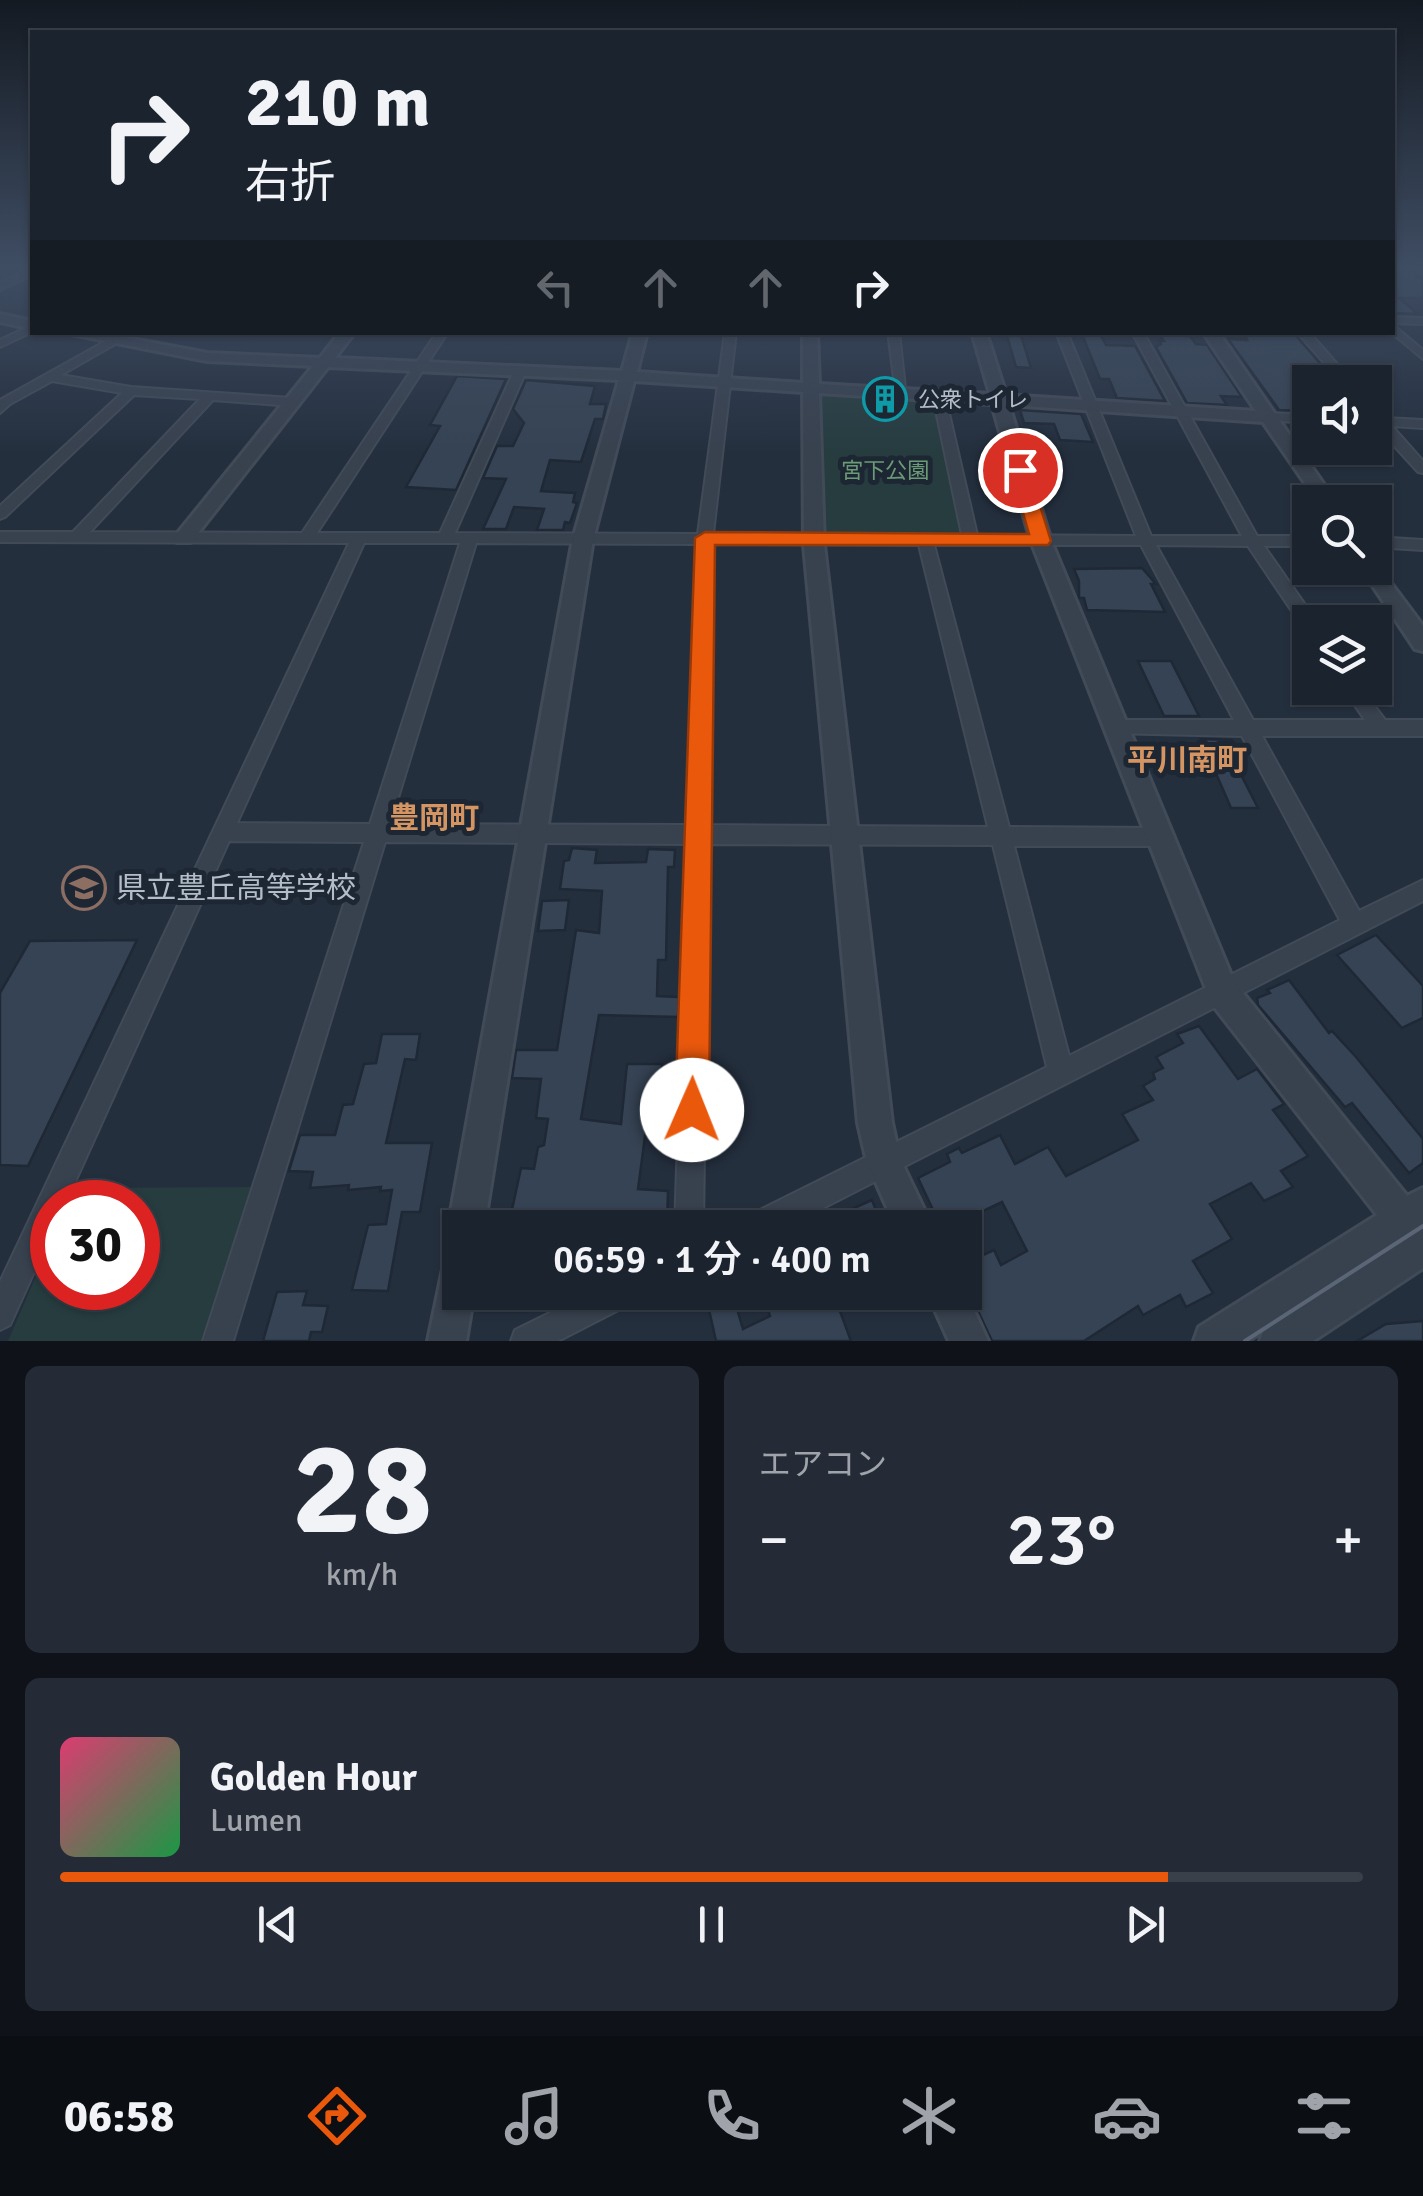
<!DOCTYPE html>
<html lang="ja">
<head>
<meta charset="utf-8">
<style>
  body { margin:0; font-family:Signika,"Noto Sans JP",sans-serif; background:#242b36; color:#f1f3f6; height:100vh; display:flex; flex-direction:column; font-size:38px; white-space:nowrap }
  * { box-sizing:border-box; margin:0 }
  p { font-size:32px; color:#a0a4aa }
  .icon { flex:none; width:55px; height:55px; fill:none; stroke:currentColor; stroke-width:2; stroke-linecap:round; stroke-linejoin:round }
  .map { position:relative; height:1341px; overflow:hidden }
  .drawer { display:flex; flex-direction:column; gap:25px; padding:25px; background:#0f1319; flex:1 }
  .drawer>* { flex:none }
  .top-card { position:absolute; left:30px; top:30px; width:1365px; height:305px; border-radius:0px; box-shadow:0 2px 8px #0004,0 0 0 2px #39404a; background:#1b232e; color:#f1f3f6; overflow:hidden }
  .fabs { position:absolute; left:1292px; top:365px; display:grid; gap:20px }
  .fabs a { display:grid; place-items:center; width:100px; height:100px; border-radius:0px; background:#1b232e; box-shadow:0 2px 8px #0004,0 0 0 2px #39404a; font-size:50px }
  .speed { position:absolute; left:30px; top:1180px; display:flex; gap:20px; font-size:50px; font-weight:700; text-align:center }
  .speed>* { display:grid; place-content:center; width:130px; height:130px; border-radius:50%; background:#1b232e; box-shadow:0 2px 8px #0004,0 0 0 2px #39404a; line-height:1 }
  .speed .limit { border:15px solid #d22; background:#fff; color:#111 }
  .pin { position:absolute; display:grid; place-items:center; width:85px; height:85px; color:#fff; margin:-42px; border:5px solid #fff; border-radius:50%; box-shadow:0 2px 10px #0007 }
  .me { position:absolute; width:110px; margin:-55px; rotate:1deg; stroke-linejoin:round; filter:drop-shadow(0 0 8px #0008) }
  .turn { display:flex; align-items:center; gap:35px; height:210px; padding:0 50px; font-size:45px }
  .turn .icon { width:130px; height:130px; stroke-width:2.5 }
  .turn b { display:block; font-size:70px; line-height:85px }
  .lanes { display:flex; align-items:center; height:95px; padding:0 50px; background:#0003; justify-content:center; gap:50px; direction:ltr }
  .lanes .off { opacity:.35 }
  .big { font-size:75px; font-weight:600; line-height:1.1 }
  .drawer .tile { flex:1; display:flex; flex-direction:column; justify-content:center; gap:15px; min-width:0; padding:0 35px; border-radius:15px; background:#242b36 }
  .drawer .dial { align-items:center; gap:0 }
  .dial b { font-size:130px; line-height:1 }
  .song { display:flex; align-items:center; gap:30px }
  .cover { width:120px; height:120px; border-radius:15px; background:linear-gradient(135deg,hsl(340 70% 55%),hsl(140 70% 35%)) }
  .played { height:10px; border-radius:5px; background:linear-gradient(90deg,#ea580c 85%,#39404a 85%) }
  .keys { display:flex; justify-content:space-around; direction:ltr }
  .heat { display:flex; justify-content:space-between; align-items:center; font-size:55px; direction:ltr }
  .drawer .tiles { flex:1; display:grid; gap:25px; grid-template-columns:1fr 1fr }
  .tile:last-child { grid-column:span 2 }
  .trip { position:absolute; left:442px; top:1210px; width:540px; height:100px; border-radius:0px; background:#1b232e; box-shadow:0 2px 8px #0004,0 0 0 2px #39404a; font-weight:600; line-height:100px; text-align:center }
  .dock { display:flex; height:160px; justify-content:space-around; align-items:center; background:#0b0e12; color:#a0a4aa }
  .dock .icon { width:70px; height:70px }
  .dock .on { color:#ea580c }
  .dock b { font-size:45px; color:#f1f3f6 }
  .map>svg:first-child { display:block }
</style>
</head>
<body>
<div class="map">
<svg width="1423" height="1341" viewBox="0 0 1423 1341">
  <rect width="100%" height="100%" fill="#242f3e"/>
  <!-- green -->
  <g fill="#263c3f">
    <path d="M818,394L937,402L963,533L827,535L822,530Z"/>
    <path d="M254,1187L207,1341H8L52,1239V1288H138V1202H69L75,1188Z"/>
  </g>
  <!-- building -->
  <g fill="#364354" stroke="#1f2835" stroke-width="2.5">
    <path d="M1392,266H1407L1423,279V298H1399L1418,314L1392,313Z"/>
    <path d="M1006,332H1020L1031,368L1016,367Z"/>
    <path d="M1081,332H1099L1106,345L1135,346L1165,401L1117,398L1109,379H1100Z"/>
    <path d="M1244,332H1293L1336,382H1298L1310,398V411L1279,410L1228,339L1247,340Z"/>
    <path d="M1160,335L1190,336L1196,344L1207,345L1242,397L1221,396L1227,405L1187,403L1156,347L1161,344L1159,341H1164Z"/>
    <path d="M457,376L506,379L456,490L406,487L440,426L430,425Z"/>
    <path d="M526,380L595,386L590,404H606L603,419H595L581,462L550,460L541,491L575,493L573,502L577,503L570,523L565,522L563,530H537L544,509L514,507L506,529H483L506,479L483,478L497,446H513L524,423L513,409Z"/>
    <path d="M1020,410L1081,414L1093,442L1060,440L1054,424L1024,423Z"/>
    <path d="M1142,568L1156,584H1151L1165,612L1087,610L1084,598H1079V581L1074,569Z"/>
    <path d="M1138,661H1171L1199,716H1164Z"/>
    <path d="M1201,739L1232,740L1240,755H1231L1258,808H1231Z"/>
    <path d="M572,848L597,850L595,863L646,862L648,849L675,850L674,867H668L666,960H658L657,996L679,997L678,1017L599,1015L581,1119L621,1124L627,1064H662L659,1115L648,1114L638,1189L668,1191L667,1228H508L521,1168L534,1169L538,1147L544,1145L548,1119L536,1118L541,1079L512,1078L516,1050H557L576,930L599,933L602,891L560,889L564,861L569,860Z"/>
    <path d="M569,900L565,930L538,931L542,901Z"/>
    <path d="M1376,935L1423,986V1018L1402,1028L1337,955Z"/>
    <path d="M137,940L28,1166L0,1165V993L30,941Z"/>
    <path d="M1289,980L1329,1033L1332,1031L1356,1057L1423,1139V1163L1409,1173L1352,1103L1345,1107L1258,1005L1257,998L1270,993L1267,990Z"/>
    <path d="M1199,1026L1238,1079L1257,1069L1284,1104L1273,1110L1308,1156L1281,1171L1293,1187L1264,1201L1251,1183L1210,1204L1232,1239L1193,1261L1213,1293L1186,1307L1180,1295L1143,1315L1138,1306L1084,1341H992L965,1283V1263L994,1250L1001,1265L1027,1251L1002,1202L950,1227L941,1210L934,1212L918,1178L950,1162L947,1154L959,1148L962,1153L1000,1135L1015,1164L1048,1147L1066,1176L1138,1140L1122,1114L1153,1100L1143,1086L1155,1079L1153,1073L1163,1068L1156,1057L1183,1043L1177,1034Z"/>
    <path d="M382,1034H420L416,1060L405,1059L386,1143H432L420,1212H402L388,1291L352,1290L368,1225L386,1224L392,1190L380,1191L381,1187L348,1190L349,1185L310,1188L313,1172L289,1171L300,1135H335L343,1105L353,1104L364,1064L376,1063Z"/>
    <path d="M872,1200L883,1228H851L845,1212Z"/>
    <path d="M307,1291L303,1305L328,1306L322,1332H311L309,1341H263L277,1292Z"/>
    <path d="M484,1292H530L527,1311H482Z"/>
    <path d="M705,1292H732L743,1329L770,1316L763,1292H833L851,1341H716Z"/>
    <path d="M1423,1321V1341H1357L1386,1324Z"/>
  </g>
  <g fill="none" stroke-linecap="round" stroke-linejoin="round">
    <!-- minor casing -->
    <g stroke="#414a57" stroke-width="4">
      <g id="minor">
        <path d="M1411,266H1421L1423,275Z"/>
        <path d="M32,268V275L0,290V283Z"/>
        <path d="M1392,317L1423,318V324L1392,323Z"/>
        <path d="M1392,324L1423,350V359L1391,332Z"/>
        <path d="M32,325V332L0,347V340Z"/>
        <path d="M122,332H136L61,375L131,387L292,398L298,402L292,406L213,400L90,532L302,533L437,332H448L317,533H440L514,371L520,367L526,371L455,533L698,534L725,332H736L713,534L962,535L933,396L939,392L945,396L977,535L1136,536L1056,332H1067L1151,536H1242L1132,332H1143L1257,536H1310V546H1264L1317,622H1310V631L1304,629L1248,546L1156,545L1253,720H1365L1343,688H1361L1385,720H1423V736H1262L1359,911L1423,880V901L784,1228H740L744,1218L1047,1067L993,845L708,844L703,1228H675L688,844L385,842L233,1341H203L364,842L229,841L66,1202H52V1232L10,1325L0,1330V1282L349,543L0,542V532H73L200,399L134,395L5,517L0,519V506L122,393L52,381L10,404L0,413V400ZM364,543H460L370,824L237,823ZM476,543L697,544L688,825L390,824ZM712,544L919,545L988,827L709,825ZM934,545H1141L1234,720H1116L1109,723L1107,728L1109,733L1242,736L1340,920L1069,1056L1014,846H1158L1165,844L1168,837L1165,830L1158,828L1009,827Z"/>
        <path d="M888,332H899L906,397L896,394Z"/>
        <path d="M1297,332H1309L1353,382H1341Z"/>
        <path d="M1375,411L1385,418L1423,420V428L1392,426L1423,461V473L1418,472L1375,425Z"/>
        <path d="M1268,413L1310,415V423L1264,420L1262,417Z"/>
        <path d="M1375,537L1423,540V550L1375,547Z"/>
        <path d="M592,1292H638L634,1302L558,1341H511L515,1330Z"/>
      </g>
    </g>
    <!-- tertiary casing -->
    <g stroke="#414a57" stroke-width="6">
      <g id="tertiary">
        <path d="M0,314L32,321V329L0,322Z"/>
        <path d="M61,332H95L207,353L320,358L340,332H355L335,358L622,371L633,332H647L637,372L803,383V332H817L819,384L990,394L972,332H986L1006,395L1256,411L1203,332H1218L1336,502H1318L1263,422L1009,405L1051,541L1234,982L1407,1196L1423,1188V1268L1313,1341H1260L1264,1330L1248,1341H1194L1199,1327L1377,1215L1212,1004L1031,541L992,404L819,393L824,545L892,1123L900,1159L933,1228H896L867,1162L858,1123L804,545L803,392L634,381L593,539L484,1228H460V1244L453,1241L448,1228L573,539L619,380L328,367L191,542H177L174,538L177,534L313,366L207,361Z"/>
        <path d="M1375,562L1423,626V651L1415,649L1361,568H1375Z"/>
        <path d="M460,1245V1292H474L466,1341H428L447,1250Z"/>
        <path d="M965,1291L988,1341H949L927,1292Z"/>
      </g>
    </g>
    <!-- minor -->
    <use href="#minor" fill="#38414e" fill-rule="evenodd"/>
    <!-- tertiary -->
    <use href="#tertiary" fill="#38414e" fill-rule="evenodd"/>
    <!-- tram -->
    <path stroke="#5a6575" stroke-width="4" d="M1245,1341L1423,1226"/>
  </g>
  <!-- sky -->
  <linearGradient id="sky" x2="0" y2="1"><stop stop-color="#141a22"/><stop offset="0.59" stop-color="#3f4d63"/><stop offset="1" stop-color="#3f4d63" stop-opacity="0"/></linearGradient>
  <rect width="1423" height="453" fill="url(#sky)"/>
  <!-- route -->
  <path fill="#ea580c" stroke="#983908" stroke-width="2.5" d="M1020,465L1029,470L1051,541L1048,545H715L709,1110L704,1122L692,1127L680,1122L675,1110L695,538L705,532L1029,534L1011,470Z"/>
  <!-- icons -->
  <defs>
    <g id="building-ring" transform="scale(2.25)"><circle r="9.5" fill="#1d2633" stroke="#0f9aa8" stroke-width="1.5"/><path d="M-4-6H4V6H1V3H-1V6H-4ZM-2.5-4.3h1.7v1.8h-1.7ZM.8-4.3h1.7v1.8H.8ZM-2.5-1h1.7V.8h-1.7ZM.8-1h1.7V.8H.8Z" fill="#0f9aa8"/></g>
    <g id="school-ring" transform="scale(2.25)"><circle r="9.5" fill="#1d2633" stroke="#8d6e63" stroke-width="1.5"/><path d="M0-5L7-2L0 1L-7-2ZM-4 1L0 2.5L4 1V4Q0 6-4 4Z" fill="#8d6e63"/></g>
  </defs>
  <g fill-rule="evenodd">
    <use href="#building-ring" x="885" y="399"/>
    <use href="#school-ring" x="84" y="888"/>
  </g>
  <g text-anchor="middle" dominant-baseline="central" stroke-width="10" stroke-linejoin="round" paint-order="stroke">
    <!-- far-poi labels -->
    <g font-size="22" fill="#b4bcc9" stroke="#1d2633" text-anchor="start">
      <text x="918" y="399">公衆トイレ</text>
    </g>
    <!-- far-park labels -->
    <g font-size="22" fill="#6b9a76" stroke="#1d2633">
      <text x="885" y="470">宮下公園</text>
    </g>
    <!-- quarter labels -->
    <g font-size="30" font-weight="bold" fill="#d59563" stroke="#1d2633">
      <text x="1187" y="760">平川南町</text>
      <text x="434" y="818">豊岡町</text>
    </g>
    <!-- near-poi labels -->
    <g font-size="30" fill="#b4bcc9" stroke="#1d2633" text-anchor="start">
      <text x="116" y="888">県立豊丘高等学校</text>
    </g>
  </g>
</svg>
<div class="fabs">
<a><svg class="icon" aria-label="sound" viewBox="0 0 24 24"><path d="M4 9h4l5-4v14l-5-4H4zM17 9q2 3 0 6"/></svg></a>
<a><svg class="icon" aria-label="search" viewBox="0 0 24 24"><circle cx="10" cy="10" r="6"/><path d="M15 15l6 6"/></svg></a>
<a><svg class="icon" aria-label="layers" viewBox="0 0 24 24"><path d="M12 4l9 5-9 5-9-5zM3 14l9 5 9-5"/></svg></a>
</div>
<div class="speed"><div class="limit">30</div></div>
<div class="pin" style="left:1020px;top:470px;background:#d93025"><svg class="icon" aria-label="arrive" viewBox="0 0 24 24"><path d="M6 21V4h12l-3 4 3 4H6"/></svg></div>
<svg class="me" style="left:692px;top:1110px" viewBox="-20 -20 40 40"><circle r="19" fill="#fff"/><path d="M0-13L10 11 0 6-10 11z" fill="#ea580c"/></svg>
<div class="trip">06:59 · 1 分 · 400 m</div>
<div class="top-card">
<div class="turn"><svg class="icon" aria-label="right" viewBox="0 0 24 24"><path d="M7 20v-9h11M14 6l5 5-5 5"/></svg><div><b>210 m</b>右折</div></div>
<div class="lanes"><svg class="icon off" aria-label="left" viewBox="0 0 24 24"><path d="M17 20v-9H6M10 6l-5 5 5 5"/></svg><svg class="icon off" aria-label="ahead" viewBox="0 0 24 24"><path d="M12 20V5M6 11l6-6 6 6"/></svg><svg class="icon off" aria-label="ahead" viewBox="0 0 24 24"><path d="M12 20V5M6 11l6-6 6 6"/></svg><svg class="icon" aria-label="right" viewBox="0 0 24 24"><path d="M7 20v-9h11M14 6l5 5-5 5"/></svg></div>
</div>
</div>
<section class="drawer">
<div class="tiles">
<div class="tile dial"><b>28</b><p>km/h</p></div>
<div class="tile"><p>エアコン</p>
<div class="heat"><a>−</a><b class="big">23°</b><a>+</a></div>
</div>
<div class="tile">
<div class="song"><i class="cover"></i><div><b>Golden Hour</b><p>Lumen</p></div></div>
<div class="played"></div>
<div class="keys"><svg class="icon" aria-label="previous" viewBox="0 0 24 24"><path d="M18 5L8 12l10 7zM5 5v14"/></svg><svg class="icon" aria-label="pause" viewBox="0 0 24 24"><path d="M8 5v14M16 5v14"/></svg><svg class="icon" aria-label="next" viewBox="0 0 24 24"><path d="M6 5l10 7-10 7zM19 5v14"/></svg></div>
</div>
</div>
</section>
<nav class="dock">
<b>06:58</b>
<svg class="icon on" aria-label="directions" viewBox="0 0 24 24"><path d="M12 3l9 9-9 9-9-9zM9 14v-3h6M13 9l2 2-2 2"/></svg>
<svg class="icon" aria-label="music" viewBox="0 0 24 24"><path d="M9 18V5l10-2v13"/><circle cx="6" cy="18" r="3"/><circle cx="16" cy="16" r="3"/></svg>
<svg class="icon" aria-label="phone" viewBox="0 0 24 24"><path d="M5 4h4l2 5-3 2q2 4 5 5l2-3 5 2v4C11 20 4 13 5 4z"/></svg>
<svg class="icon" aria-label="climate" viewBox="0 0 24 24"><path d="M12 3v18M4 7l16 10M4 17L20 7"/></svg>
<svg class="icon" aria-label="car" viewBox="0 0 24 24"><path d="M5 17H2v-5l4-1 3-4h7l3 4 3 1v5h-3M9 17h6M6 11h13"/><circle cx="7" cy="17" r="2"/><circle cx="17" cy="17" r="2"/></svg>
<svg class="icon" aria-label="filters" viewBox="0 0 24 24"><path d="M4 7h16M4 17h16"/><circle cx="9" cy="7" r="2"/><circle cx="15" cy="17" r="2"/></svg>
</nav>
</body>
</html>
